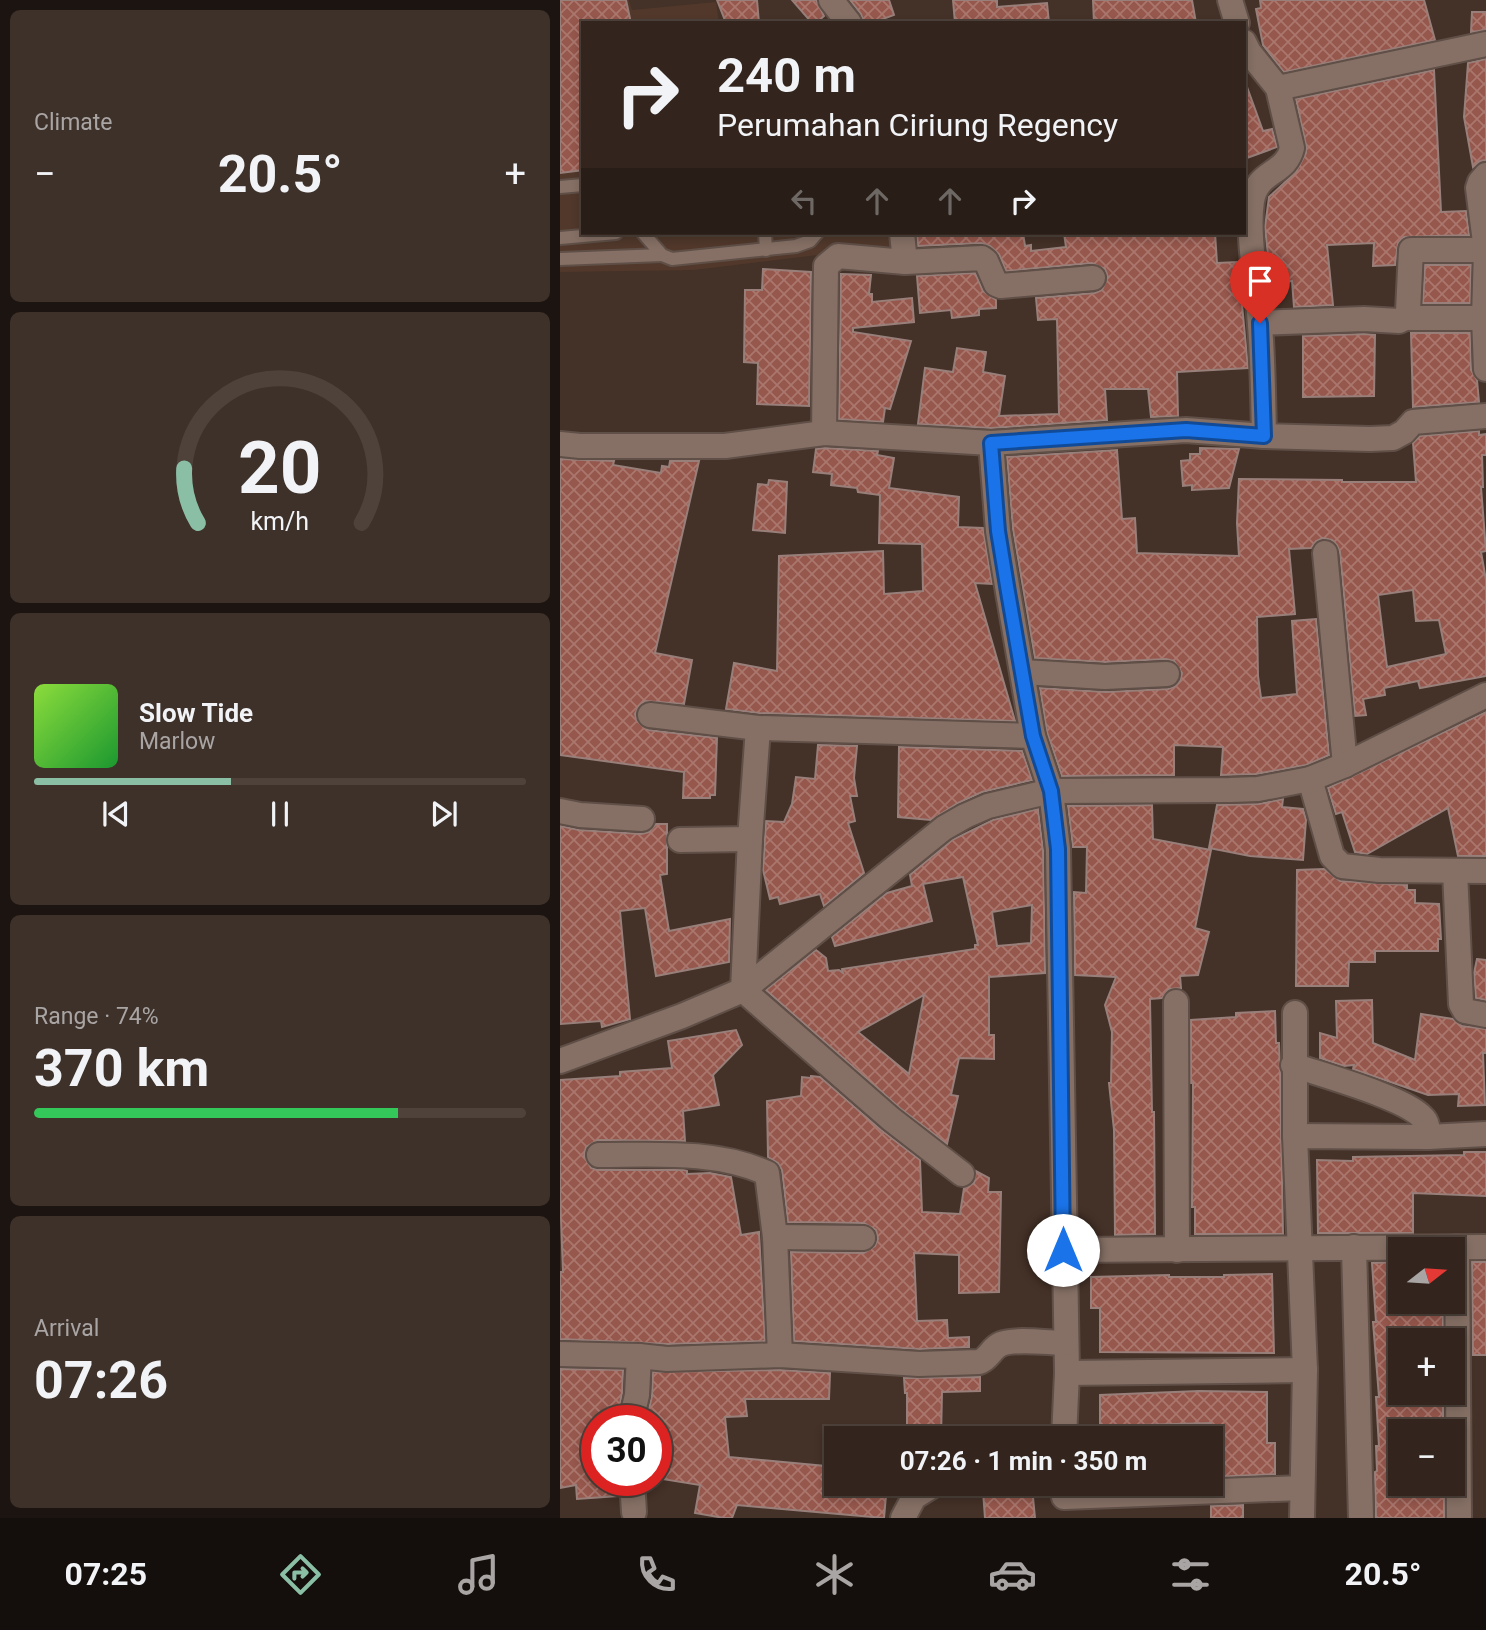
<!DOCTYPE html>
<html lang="en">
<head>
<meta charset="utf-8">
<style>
  body { margin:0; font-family:Roboto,sans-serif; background:#3e312a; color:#f1f3f6; height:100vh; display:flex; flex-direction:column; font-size:26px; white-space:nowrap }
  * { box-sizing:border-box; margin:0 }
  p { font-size:23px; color:#a9a5a4 }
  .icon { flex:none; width:38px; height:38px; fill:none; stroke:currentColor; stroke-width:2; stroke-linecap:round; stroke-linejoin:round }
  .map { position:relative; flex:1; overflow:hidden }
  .drawer { display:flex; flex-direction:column; gap:10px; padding:10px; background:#1c1410; width:560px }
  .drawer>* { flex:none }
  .hud { position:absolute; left:21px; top:21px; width:665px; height:214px; border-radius:0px; box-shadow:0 4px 10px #0003,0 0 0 2px #4e423b; background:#33251d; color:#f1f3f6; overflow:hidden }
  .needle { width:46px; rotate:73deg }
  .buttons { position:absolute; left:828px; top:1237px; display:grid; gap:14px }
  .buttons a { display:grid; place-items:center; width:77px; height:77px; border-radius:0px; background:#33251d; box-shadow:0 4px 10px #0003,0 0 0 2px #4e423b; font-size:35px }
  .speed { position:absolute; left:21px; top:1405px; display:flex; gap:14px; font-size:35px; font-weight:700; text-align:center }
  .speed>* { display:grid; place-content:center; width:91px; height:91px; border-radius:50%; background:#33251d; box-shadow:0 4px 10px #0003,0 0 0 2px #4e423b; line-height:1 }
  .speed .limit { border:10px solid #d22; background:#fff; color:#111 }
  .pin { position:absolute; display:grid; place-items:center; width:60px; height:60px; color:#fff; margin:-72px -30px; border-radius:50% 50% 50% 0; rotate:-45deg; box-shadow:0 0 7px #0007 }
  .pin .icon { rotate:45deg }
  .me { position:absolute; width:77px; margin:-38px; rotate:0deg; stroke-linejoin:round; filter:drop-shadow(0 0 5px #0008) }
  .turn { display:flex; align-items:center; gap:24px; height:147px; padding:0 21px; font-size:32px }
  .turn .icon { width:91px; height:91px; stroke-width:2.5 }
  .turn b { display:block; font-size:49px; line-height:60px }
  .lanes { display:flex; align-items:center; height:66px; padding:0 21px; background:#0003; justify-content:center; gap:35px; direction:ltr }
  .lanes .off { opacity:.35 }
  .big { font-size:52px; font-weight:700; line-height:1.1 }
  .drawer .widget { flex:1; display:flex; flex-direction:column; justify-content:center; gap:10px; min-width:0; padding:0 24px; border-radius:10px; background:#3e312a }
  .drawer .dial { align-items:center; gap:0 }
  .dial svg { height:182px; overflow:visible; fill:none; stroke:#4e423b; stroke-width:7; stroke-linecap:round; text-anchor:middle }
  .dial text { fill:#f1f3f6; stroke:none }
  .song { display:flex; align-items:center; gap:21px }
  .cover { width:84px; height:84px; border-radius:10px; background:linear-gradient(135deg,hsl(90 70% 55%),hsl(130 70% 35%)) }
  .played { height:7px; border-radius:4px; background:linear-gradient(90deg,#8abfa5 40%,#4e423b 40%) }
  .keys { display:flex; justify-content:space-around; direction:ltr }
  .heat { display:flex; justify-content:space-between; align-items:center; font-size:38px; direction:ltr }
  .charge { height:10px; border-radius:5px; background:linear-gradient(90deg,#34c759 74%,#4e423b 0) }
  .trip { position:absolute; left:264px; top:1426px; width:399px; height:70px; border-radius:0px; background:#33251d; box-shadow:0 4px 10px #0003,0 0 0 2px #4e423b; font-weight:700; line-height:70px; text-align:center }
  .menu { display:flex; height:112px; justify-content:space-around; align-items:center; background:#140f0c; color:#a9a5a4 }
  .menu .icon { width:49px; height:49px }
  .menu .selected { color:#8abfa5 }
  .menu b { font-size:32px; color:#f1f3f6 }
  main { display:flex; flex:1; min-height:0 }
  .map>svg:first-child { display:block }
</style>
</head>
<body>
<main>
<section class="drawer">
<div class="widget"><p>Climate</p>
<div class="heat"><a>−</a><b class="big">20.5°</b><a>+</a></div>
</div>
<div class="widget dial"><svg viewBox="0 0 100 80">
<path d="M14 69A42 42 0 1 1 86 69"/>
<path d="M14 69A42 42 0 0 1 8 45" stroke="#8abfa5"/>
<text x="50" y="56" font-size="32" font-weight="700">20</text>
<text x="50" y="72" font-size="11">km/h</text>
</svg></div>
<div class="widget">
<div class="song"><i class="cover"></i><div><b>Slow Tide</b><p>Marlow</p></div></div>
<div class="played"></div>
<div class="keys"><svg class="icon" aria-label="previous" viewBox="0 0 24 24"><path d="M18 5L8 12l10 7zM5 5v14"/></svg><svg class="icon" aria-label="pause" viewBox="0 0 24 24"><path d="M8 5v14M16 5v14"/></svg><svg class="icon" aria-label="next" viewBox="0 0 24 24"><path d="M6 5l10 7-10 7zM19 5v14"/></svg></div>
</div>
<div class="widget"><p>Range · 74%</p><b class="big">370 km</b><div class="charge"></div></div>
<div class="widget"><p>Arrival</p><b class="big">07:26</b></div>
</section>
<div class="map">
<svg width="926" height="1518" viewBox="0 0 926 1518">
  <defs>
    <pattern id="building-cross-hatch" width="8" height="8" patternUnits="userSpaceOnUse" patternTransform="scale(1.75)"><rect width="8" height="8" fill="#96574c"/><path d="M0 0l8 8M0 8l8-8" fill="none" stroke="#aa776e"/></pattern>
  </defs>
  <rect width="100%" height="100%" fill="#443127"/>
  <!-- built -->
  <path fill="#51382b" d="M0,0H69L72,10L156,2L159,23H23V233H338L340,245L134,270L0,272Z"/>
  <!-- building -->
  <g fill="url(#building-cross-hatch)" stroke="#987f7a" stroke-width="2" fill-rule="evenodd">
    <path d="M0,0H66L71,23H23V170L0,173Z"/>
    <path d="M157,0H197L199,23H166Z"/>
    <path d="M232,0H256L264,16L256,23H252Z"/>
    <path d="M290,0H329L334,15L312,23H304L301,14Z"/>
    <path d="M393,0H437V7L487,3L489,23H395Z"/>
    <path d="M533,0H632L636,23H534Z"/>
    <path d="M700,0H864L875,40L724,72L703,45L696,9L701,8Z"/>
    <path d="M912,12H926V30L911,32Z"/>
    <path d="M926,59V160L920,161L913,167L904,117L908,63Z"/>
    <path d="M874,70L881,212L906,211L909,235L844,237L838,243L835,265L813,266L814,243L767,245L773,305L734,307L732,281L711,284L705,227L709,197L736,172L746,153V145L736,99Z"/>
    <path d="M684,87H687L703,131L712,129L717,147L684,159Z"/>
    <path d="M357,233H463L465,246L471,245V251L506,247L504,233H655L657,263L678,262L688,368L617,372L618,416L591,417L588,389H545L547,420L431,428L358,424L365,368L393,372L397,348L426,352L423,372L445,376L439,416L499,414L497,319L478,320L476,298L535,293L542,290L548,277L545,269L532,263L446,271L439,254L430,246L421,243L358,246Z"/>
    <path d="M865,265H911L910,303H863Z"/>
    <path d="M203,269L251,272L249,406L197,404L198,363L184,362L185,290H202Z"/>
    <path d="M415,273L423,291L436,300V308L419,309V315L392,318L391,310L360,313L357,276Z"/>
    <path d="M281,274L311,275L309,294H312V302L352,298L354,322L293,328V332L351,341L330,409L325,408L323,422L279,419Z"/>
    <path d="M851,333H910L911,370L917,380L919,402L853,407Z"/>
    <path d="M804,334L815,335L814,396L743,397V336Z"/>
    <path d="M919,431V435L926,434V455H922L923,487H921L926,551L921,552L926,580V676L860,688L858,681L824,688L825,695L803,699L806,715L795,716L780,552L777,545L772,540L763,538L756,541L751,548L729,549L735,614L697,617L698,676L701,698L737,694L732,621L756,619L769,755L746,765L696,774L661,775L663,747L614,745V775L502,776L487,732L480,688L546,692L608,689L614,687L620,681L622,673L614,661L606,659L545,662L475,658L453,529L447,457L557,450L562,519L575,518L577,553L679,556L677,523L679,479L782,480V482H856L853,443L860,436ZM853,590L856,621L879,620L886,654L827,667L818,595Z"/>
    <path d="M265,448L318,451L317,455L334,458L329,488L399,497L398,527L423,528L432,584L415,583L455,721L199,713L166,709L174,663L217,671L219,556L323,551L324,594L363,591L362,544L319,543L320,495L298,492L297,488L271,485L272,474L253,472L256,449Z"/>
    <path d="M640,448L679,449L669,488L632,490V485L623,486L621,461L630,460V454H640Z"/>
    <path d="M0,459L54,461L53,465L101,473L102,466L109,467L110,461H139L95,653L132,660L124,704L85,701L79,706L75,714L77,721L88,730L157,738L155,795H150V798H123L124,772L0,755Z"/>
    <path d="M209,480L227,482L225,533L193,530L198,484L208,485Z"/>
    <path d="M926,712V856H898L888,808L807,854L795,852L782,812L776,814L768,788Z"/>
    <path d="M258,745L297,746L294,778L297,796H290L295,821L288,823L304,873L264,906L260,894L220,904L218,897L210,899L203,870L206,821L224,822L232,804L236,777L255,779Z"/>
    <path d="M339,747L462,751L472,780L422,792L398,803L371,820L338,817Z"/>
    <path d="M723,799L722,807L743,809L746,820L743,860L690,856L649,848L657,805L699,804Z"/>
    <path d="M592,805L593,839L651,850L635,928L649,932L638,975L620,976L621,988L609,989L602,998L590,999L592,1112H594L595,1234L555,1235L554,1130L549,1083H551L552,1032L545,1005L556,977L515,975L514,892L526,893L527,847H513L508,806Z"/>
    <path d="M478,809L483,850L485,973L429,977V1035H434V1059L399,1058L391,1095L398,1096L387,1144L340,1108L206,990L256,950L266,958L268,971L279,970L283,973L282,969L415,949V945H418L403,877L363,884L372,921L275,946L272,937L327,893L352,886L350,875L392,840L433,820ZM472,905L471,943L437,946L432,912ZM364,995L349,1074L298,1032Z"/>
    <path d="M96,824H107V874L100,875L109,931L170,919L169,962L96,976L85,908L60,911L70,1019L42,1027L41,1021L0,1024V826L19,830L81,834L89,832Z"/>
    <path d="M764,869L780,881L847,885V890H855V903L879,904L881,939H878V951H815V962H789L788,986H736L737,870Z"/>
    <path d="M917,959L926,960V1000L916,998L914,973Z"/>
    <path d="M812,1000L813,1043L855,1060L861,1014L893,1019L902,1026L926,1029V1053H923L925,1105L898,1106L899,1094L868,1095L793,1069L794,1065L784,1066L760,1058V1033L777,1038L776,1001Z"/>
    <path d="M715,1011L716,1043H719L720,1074L723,1234H635V1207H632L633,1083H631V1020L676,1017V1013Z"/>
    <path d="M176,1030L182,1045L153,1075L159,1105L123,1111L125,1141L38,1140L26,1147L24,1156L31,1168L38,1170H124L127,1171V1174L150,1173L171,1177L181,1235L199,1232L205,1341L108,1344L0,1339V1272H3L0,1192V1080L60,1076V1072L112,1068L108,1041Z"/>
    <path d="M251,1076L260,1077L321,1130L360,1160L362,1212L400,1214L404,1188L414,1183L416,1171L429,1178L428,1192H441L439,1292L399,1293V1255L354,1253L357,1321L387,1320L388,1338L409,1337V1347L359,1349L234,1341L231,1252L304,1253L315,1246L318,1239L316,1230L304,1223L228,1222L222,1170L218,1163L208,1157L207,1101L241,1096L242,1077L251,1078Z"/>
    <path d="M904,1152H926V1196L853,1193V1233H758L757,1160L793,1161V1157L904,1155Z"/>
    <path d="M840,1262V1302H883V1340H840V1393H883V1432H840V1484H884V1518H816L815,1472L817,1471L816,1446H819L816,1397H819L813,1322H816L812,1263Z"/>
    <path d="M912,1262H926V1355H913Z"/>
    <path d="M712,1274L714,1353L540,1352V1308H531V1277L609,1275V1277H664V1275Z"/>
    <path d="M0,1369L63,1370L62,1393L57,1421H37V1480H57L58,1496L17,1499L16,1485L0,1488Z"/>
    <path d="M220,1370L270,1373L269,1399H185L187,1416L165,1417L169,1457L276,1467V1484H327L324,1518L177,1505L172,1518H164L135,1513L140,1485L96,1478V1421H86L92,1396L93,1372Z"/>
    <path d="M420,1377V1391L382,1392L381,1438H347V1393H345L344,1378Z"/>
    <path d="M639,1391L707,1392V1443H715V1474L651,1477V1423L540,1426V1395Z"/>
    <path d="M472,1487L475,1518H425L423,1491Z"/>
    <path d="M683,1505V1518H651V1506Z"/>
  </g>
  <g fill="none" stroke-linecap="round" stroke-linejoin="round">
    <!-- service casing -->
    <g stroke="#5f4f47" stroke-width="16">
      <g id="service">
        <path d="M0,187L23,185"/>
        <path d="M83,233L102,255L112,259L236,246L250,241L257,233"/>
        <path d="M205,233L206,250"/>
        <path d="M0,238L56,233"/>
        <path d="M0,259L102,255"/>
      </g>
    </g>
    <!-- minor casing -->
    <g stroke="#5f4f47" stroke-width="28">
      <g id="minor">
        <path d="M271,0L289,23"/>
        <path d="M670,0L677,23"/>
        <path d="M684,42L689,52L718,88L732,148C726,175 697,170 692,201C687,233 696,280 699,313C703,354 703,395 704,436"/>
        <path d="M718,88L926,44"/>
        <path d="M926,175L920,182L918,188L926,250L924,318L926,369"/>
        <path d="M342,233L345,262"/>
        <path d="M845,318H924"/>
        <path d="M700,323L804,319L839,321L845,318L848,311L851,250H926"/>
        <path d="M264,433L266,266L278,256L345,262L422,258L426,261L436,284L441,286L533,278"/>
        <path d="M431,443L438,531L448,592L473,736L491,791L498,849L507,1373L504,1438"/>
        <path d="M0,444L20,446H165L264,433L431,443L626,430L704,436L810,439L833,438L844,432L853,422L926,416"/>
        <path d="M765,553L785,765"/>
        <path d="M463,672L545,677L607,674"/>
        <path d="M90,715L198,728L473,736"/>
        <path d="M198,728L190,839L183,990L331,1119L402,1174"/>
        <path d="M750,779L772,856L782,866L819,870L925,871"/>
        <path d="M0,811L20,815L82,819"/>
        <path d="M120,840L190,839"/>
        <path d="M895,871L901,1004L905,1011L926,1015"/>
        <path d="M616,1002L617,1250"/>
        <path d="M735,1013V1136"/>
        <path d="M0,1061L122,1016L183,990L384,828L405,816L428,806L491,791L670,790L698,789L750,779L785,765L926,695"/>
        <path d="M733,1065C762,1075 843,1097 862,1117C868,1122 868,1130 868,1137"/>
        <path d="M39,1155C95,1155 155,1150 207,1173L215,1237L220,1355"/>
        <path d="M215,1237L303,1238"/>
        <path d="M794,1247L801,1518"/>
        <path d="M897,1247L899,1518"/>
        <path d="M504,1250L926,1247"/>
        <path d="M0,1354L79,1356L107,1359L220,1355L359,1364L419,1362C429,1359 431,1348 441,1344C456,1338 489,1343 506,1343"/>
        <path d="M507,1373L745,1370"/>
        <path d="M71,1421L77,1395L79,1356"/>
        <path d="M72,1480L74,1512"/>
        <path d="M504,1497L741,1488"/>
        <path d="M343,1518L354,1497L375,1484"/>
        <path d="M742,1518L745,1370L735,1136L868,1137L926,1134"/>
      </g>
    </g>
    <!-- service -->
    <use href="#service" stroke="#867065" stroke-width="12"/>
    <!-- minor -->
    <use href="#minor" stroke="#867065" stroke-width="24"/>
  </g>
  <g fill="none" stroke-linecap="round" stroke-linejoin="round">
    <!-- route casing -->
    <g stroke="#114b97" stroke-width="18">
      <path id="route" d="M503,1250L498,849L491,791L473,736L448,592L438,531L431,443L626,430L704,436L700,323"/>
    </g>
    <!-- route -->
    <use href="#route" stroke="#1a73e8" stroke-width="12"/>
  </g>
</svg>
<div class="buttons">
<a><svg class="needle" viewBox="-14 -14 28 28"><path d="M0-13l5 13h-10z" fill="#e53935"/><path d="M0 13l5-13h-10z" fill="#a9a5a4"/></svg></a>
<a>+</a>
<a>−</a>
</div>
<div class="speed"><div class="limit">30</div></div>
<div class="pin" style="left:700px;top:323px;background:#d93025"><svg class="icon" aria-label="arrive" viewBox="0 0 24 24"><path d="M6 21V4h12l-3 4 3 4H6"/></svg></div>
<svg class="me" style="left:503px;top:1250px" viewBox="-20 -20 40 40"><circle r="19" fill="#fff"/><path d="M0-13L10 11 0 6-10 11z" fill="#1a73e8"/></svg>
<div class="trip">07:26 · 1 min · 350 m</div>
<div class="hud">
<div class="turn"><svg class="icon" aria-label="right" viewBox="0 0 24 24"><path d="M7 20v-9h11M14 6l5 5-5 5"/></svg><div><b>240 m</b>Perumahan Ciriung Regency</div></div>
<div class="lanes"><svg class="icon off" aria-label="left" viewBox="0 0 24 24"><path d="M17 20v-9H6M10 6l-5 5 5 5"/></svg><svg class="icon off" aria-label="ahead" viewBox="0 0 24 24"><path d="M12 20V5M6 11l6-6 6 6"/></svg><svg class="icon off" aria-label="ahead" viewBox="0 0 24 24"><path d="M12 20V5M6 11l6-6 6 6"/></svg><svg class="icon" aria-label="right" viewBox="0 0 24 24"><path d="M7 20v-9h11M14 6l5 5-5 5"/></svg></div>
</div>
</div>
</main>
<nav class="menu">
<b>07:25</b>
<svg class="icon selected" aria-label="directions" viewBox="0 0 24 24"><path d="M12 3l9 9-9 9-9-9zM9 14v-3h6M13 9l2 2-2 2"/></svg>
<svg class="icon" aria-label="music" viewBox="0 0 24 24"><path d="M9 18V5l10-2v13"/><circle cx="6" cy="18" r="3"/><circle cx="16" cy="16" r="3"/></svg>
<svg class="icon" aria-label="phone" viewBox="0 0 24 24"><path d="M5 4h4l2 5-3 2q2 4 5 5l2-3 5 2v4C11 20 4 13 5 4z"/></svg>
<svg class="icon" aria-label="climate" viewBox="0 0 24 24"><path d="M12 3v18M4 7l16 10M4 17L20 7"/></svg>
<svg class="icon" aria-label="car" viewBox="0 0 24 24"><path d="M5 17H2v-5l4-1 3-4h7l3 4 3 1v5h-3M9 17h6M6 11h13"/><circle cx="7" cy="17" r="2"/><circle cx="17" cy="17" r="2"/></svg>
<svg class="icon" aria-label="filters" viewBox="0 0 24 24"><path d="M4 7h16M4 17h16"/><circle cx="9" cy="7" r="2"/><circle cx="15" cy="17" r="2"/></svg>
<b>20.5°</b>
</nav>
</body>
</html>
